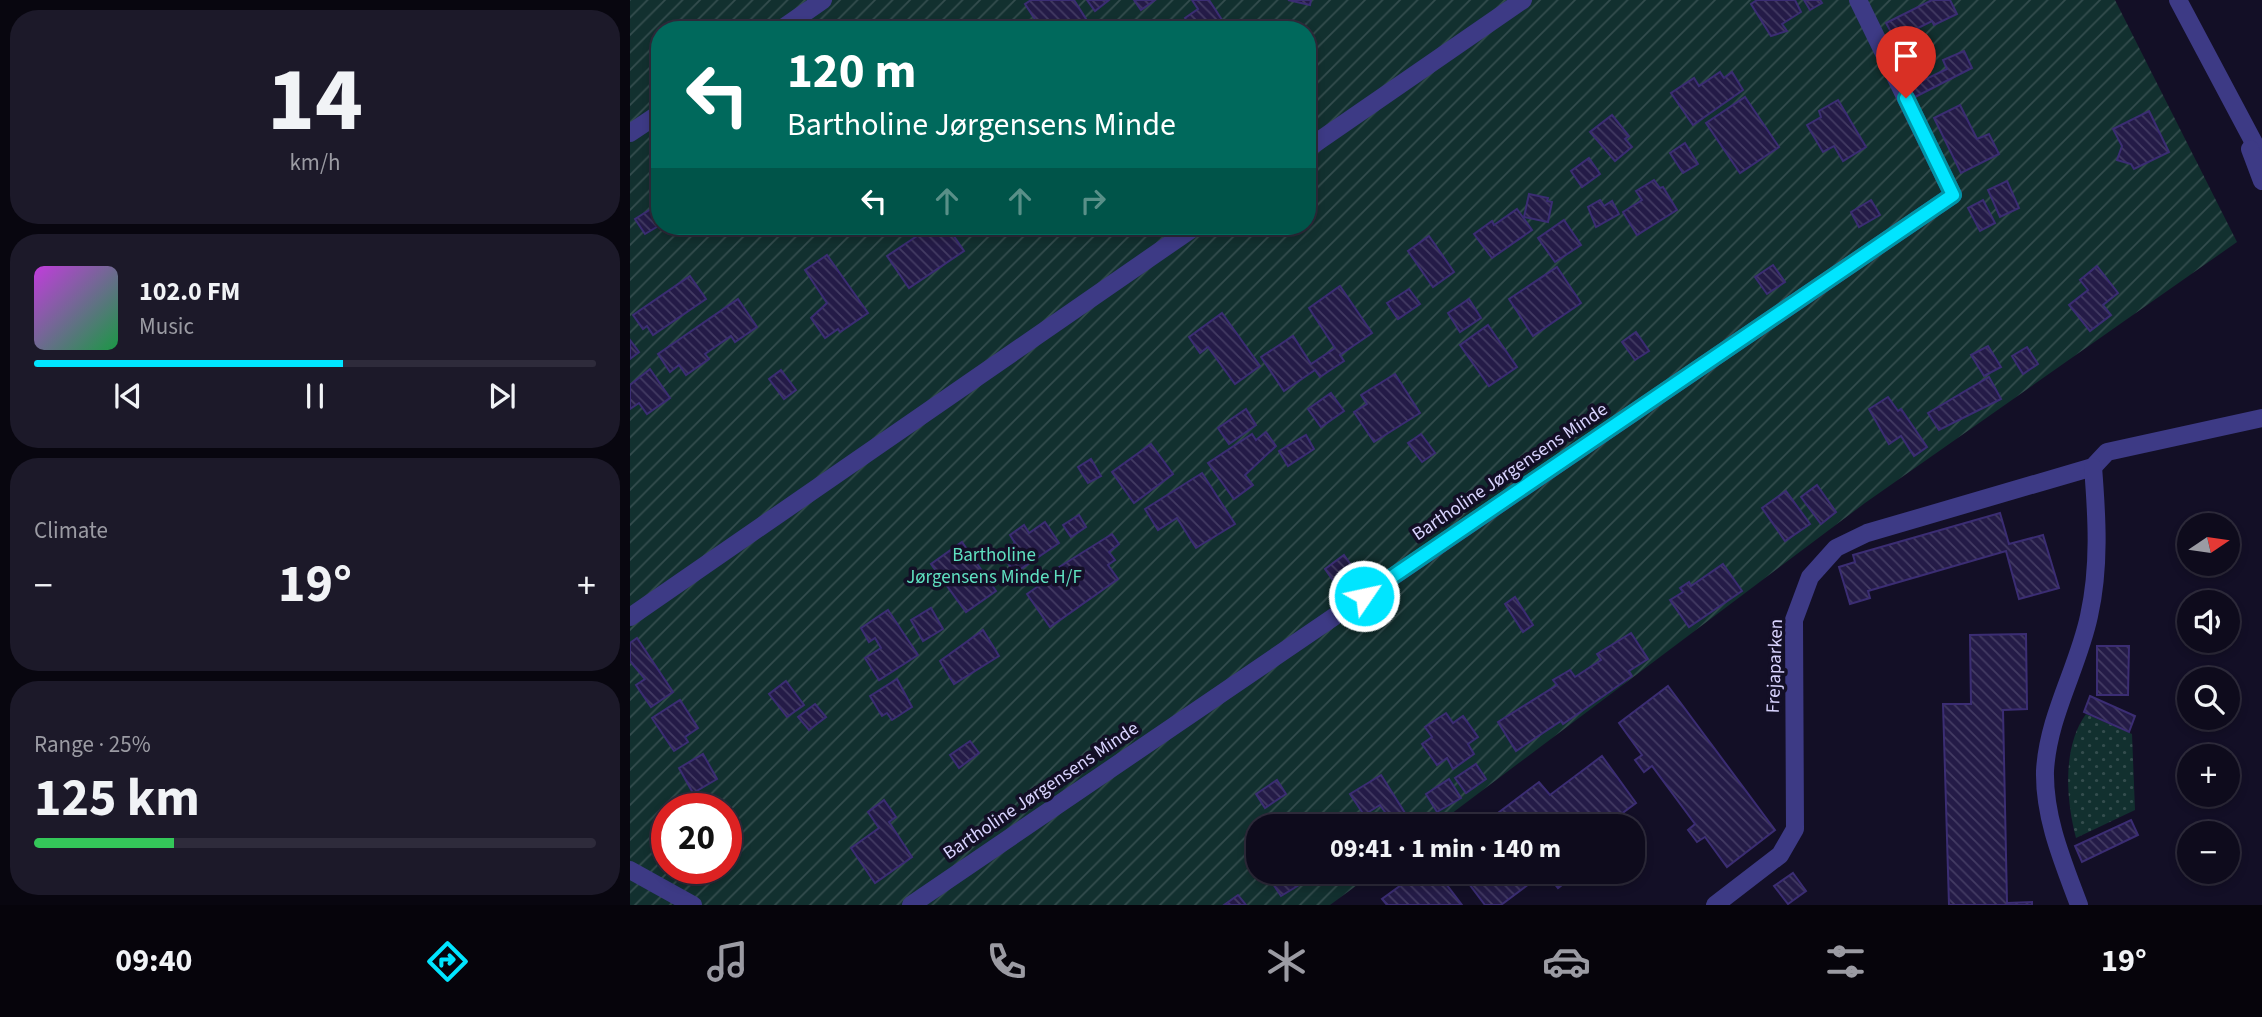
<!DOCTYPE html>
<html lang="en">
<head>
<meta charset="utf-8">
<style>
  body { margin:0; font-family:"Source Sans 3",sans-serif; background:#1c1929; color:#f1f3f6; height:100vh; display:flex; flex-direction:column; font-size:26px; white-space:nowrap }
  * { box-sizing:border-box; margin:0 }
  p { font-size:23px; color:#9b9ba3 }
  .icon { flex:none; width:38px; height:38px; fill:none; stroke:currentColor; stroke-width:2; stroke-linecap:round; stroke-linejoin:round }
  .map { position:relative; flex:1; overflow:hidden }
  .panel { display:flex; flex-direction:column; gap:10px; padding:10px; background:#08060f; width:630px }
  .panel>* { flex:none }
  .banner { position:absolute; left:21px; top:21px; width:665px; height:214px; border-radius:28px; box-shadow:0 4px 10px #0003,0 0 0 2px #2e2b3b; background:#00695c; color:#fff; overflow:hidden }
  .needle { width:46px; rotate:77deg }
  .buttons { position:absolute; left:1547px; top:513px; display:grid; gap:14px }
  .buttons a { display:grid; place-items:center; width:63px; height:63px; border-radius:50%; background:#0e0b1c; box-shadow:0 4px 10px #0003,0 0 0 2px #2e2b3b; font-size:35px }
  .speed { position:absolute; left:21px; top:793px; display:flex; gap:14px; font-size:35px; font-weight:700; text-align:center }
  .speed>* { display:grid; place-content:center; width:91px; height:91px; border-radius:50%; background:#0e0b1c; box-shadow:0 4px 10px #0003,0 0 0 2px #2e2b3b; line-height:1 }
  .speed .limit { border:10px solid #d22; background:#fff; color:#111 }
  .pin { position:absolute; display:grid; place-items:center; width:60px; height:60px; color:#fff; margin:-72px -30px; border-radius:50% 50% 50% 0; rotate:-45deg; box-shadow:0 0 7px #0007 }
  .pin .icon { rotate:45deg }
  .me { position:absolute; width:77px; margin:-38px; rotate:56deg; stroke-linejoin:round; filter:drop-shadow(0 0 5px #0008) }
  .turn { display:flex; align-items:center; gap:24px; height:147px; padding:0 21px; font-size:32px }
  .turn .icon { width:91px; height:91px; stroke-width:2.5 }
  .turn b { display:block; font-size:49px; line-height:60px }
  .lanes { display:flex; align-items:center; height:66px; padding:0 21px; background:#0003; justify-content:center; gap:35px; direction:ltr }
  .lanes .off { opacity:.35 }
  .big { font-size:52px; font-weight:700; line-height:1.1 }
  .panel .widget { flex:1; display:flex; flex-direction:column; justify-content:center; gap:10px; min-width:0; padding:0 24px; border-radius:28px; background:#1c1929 }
  .panel .dial { align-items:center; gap:0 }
  .dial b { font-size:91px; line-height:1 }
  .song { display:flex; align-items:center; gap:21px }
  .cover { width:84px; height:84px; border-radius:10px; background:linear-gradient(135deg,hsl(290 70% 55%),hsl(140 70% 35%)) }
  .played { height:7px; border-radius:4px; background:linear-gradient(90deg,#00e5ff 55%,#2e2b3b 55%) }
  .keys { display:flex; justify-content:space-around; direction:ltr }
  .heat { display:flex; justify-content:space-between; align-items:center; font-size:38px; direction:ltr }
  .charge { height:10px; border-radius:5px; background:linear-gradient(90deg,#34c759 25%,#2e2b3b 0) }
  .trip { position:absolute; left:616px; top:814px; width:399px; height:70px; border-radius:28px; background:#0e0b1c; box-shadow:0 4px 10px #0003,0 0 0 2px #2e2b3b; font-weight:700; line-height:70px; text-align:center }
  .tab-bar { display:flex; height:112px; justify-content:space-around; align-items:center; background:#06040b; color:#9b9ba3 }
  .tab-bar .icon { width:49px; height:49px }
  .tab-bar .selected { color:#00e5ff }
  .tab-bar b { font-size:32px; color:#f1f3f6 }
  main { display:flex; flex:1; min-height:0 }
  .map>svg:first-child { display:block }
</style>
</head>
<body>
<main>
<section class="panel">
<div class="widget dial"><b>14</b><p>km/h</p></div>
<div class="widget">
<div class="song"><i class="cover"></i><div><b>102.0 FM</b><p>Music</p></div></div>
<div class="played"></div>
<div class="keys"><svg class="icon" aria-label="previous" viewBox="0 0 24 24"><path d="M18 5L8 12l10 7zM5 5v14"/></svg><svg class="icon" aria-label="pause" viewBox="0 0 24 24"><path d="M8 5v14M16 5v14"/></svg><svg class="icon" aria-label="next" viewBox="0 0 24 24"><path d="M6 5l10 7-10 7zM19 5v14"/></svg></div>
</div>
<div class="widget"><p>Climate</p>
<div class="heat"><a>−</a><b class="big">19°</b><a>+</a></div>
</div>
<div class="widget"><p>Range · 25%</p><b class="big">125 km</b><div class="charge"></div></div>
</section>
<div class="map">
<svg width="1632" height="905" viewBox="0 0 1632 905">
  <defs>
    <pattern id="park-dots" width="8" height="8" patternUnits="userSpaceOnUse" patternTransform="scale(1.75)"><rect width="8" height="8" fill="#12302f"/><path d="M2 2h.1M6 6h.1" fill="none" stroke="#344d4e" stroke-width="1.8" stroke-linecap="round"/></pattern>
    <pattern id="garden-furrows" width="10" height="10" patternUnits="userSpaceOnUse" patternTransform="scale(1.75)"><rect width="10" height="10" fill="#12302f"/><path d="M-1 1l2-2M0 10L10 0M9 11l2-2" fill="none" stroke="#344d4e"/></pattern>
    <pattern id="building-back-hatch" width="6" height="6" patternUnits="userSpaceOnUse" patternTransform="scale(1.75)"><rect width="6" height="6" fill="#241b47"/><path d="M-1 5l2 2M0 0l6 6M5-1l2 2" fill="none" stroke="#433b63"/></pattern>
  </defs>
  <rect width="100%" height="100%" fill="#130f26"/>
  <!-- park -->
  <path fill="url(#park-dots)" d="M1456,714L1502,734L1505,810L1446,838C1436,800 1432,747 1456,714Z"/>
  <!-- garden -->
  <path fill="url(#garden-furrows)" fill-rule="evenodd" d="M0,0H1485L1607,242L1235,503L805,826H628V872H745L700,905H0ZM30,30H677V226H30ZM37,808H96V868H37Z"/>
  <!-- building -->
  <g fill="url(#building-back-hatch)" stroke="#3b2d73" stroke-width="2">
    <path d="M401,0H444L463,30H412L395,4Z"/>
    <path d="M457,0H479L465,11Z"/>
    <path d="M504,0H525L511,10Z"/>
    <path d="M562,0H579L594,23L583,30H563L555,18L568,9Z"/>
    <path d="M658,0H681L680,5Z"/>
    <path d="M1127,0H1165L1171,12L1152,24L1157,31L1141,36L1121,4Z"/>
    <path d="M1174,0H1190L1192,3L1180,10Z"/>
    <path d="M1302,0H1320L1327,14L1304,25L1302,21L1288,28L1290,32L1267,43L1256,23Z"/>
    <path d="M1334,51L1342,68L1283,98L1279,87L1317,69L1313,60Z"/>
    <path d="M1090,72L1094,78L1102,72L1113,90L1063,125L1041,93L1064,78L1069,86Z"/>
    <path d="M1115,97L1149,147L1110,173L1076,123Z"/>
    <path d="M1208,100L1236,147L1213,161L1204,146L1193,152L1177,125L1191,117L1189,111Z"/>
    <path d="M1330,105L1347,139L1359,134L1369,154L1331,173L1304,118Z"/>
    <path d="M1519,111L1539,152L1504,169L1501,164L1487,160L1492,146L1483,129Z"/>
    <path d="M982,115L999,136L995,139L1002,147L985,161L960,132Z"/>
    <path d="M1055,143L1068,164L1053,173L1040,153Z"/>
    <path d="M959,158L970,174L952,187L941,171Z"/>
    <path d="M1024,180L1030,188L1033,187L1047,210L1007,235L993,212L1012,200L1006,191Z"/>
    <path d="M1377,181L1389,208L1370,217L1358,190Z"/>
    <path d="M899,194L918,198L917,201L922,202L918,222L894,217Z"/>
    <path d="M970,200L974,206L982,201L989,214L966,227L958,207Z"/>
    <path d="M1241,200L1250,215L1229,227L1221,212Z"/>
    <path d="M1353,200L1365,223L1350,231L1338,208Z"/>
    <path d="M29,204L30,225L15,234L5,219Z"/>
    <path d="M887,209L902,230L862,258L844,234L862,221L864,225Z"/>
    <path d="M934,220L951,245L925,262L908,238Z"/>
    <path d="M293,226H317L334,251L279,288L257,256L296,230Z"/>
    <path d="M799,236L824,272L803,287L778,251Z"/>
    <path d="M197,255L238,313L210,332L208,329L195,338L181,318L197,303L175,270Z"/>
    <path d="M1143,265L1155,282L1137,294L1125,277Z"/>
    <path d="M1467,266L1488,293L1473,305L1481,315L1460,331L1439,305L1458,290L1450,280Z"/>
    <path d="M927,267L951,303L903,336L879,299Z"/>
    <path d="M60,276L76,299L23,335L17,326L13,329L3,315Z"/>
    <path d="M710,286L742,333L710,355L714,361L690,377L685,370L654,391L631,357L663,336L681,364L705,348L679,308Z"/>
    <path d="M779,289L790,304L768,319L757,303Z"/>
    <path d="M108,299L127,327L105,342L101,336L75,354L79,359L56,375L49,365L40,372L28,354Z"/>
    <path d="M839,299L851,318L830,332L818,313Z"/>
    <path d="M592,313L630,366L605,384L578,347L570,353L559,337Z"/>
    <path d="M858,325L887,367L859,386L830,345Z"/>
    <path d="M1006,332L1019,351L1005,360L992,342Z"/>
    <path d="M0,340L9,352L0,359Z"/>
    <path d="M1358,346L1371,367L1354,376L1341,355Z"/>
    <path d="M1397,347L1408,364L1393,374L1382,356Z"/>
    <path d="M20,369L40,398L17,414L9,403L0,409V385Z"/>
    <path d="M151,370L166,390L154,399L139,379Z"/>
    <path d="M765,374L790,413L744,442L724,412L737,404L731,395Z"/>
    <path d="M1359,377L1371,399L1309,430L1298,413Z"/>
    <path d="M701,393L714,411L691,427L678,409Z"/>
    <path d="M1258,397L1268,411L1271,409L1297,447L1284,456L1271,436L1259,444L1239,409Z"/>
    <path d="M616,409L626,425L599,444L588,428Z"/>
    <path d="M636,432L646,446L615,475L623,485L604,499L578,463L622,434L626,440Z"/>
    <path d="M791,434L805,453L792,462L778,443Z"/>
    <path d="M676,435L684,449L658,466L649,451Z"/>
    <path d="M521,444L543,474L504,503L482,472Z"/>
    <path d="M461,459L471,476L458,483L448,467Z"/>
    <path d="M572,473L605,524L566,548L547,518L528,530L515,509Z"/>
    <path d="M1187,485L1206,512L1191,524L1171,497Z"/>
    <path d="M1156,491L1180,524L1155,541L1132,508Z"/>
    <path d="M1370,513L1379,544L1413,535L1429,588L1389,599L1376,551L1238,591L1240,598L1220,604L1209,567L1225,562L1223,555Z"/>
    <path d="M449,515L456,527L441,537L433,525Z"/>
    <path d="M415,522L429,543L385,573L370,552L385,543L380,535L394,525L399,533Z"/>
    <path d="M482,534L489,544L479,552L485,560L478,565L488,579L420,627L397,594L420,578L418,574Z"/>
    <path d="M332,542L366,591L336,612L301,564Z"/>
    <path d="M714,555L726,572L707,586L695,569Z"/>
    <path d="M1093,564L1112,591L1059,627L1040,600L1053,592L1050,588L1059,582L1061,586Z"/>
    <path d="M885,597L903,625L893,632L875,604Z"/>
    <path d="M301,608L313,629L293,641L281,620Z"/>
    <path d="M258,610L288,655L249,680L235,658L251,648L245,638L239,642L231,628Z"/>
    <path d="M353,630L369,656L324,684L310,661Z"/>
    <path d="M1001,633L1018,659L999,671L1002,676L933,724L931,721L886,751L868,722L927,685L923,680L940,670L945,677L971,660L967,654Z"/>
    <path d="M1396,634L1397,709L1373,710L1377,903L1402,902V905H1319L1313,704H1341L1340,635Z"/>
    <path d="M7,638L43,692L21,707L6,685L15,679L0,661V643Z"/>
    <path d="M1467,646H1499L1498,695H1467Z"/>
    <path d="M267,679L282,707L262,720L257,713L252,716L240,696Z"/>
    <path d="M156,681L174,705L157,717L139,694Z"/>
    <path d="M1038,686L1145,830L1097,867L1075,837L1067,842L1058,830L1065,824L1022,766L1014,772L1005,760L1012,755L989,723Z"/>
    <path d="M1460,696L1505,716L1499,732L1454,712Z"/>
    <path d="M50,700L68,728L55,737L58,742L44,751L22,718Z"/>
    <path d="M185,704L196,717L179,730L168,717Z"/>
    <path d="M816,713L823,723L833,716L848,737L838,744L844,754L823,769L817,758L807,765L792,744L802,737L795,727Z"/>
    <path d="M340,741L349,753L329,768L320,755Z"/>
    <path d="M73,754L87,779L63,793L49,768Z"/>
    <path d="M972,756L1006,803L975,826H878L868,813L909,782L920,795Z"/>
    <path d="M846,764L856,779L836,793L825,778Z"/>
    <path d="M751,775L775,813L762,822L750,805L734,815L720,794Z"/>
    <path d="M819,779L831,798L807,812L796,794Z"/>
    <path d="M647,780L656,794L635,808L626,794Z"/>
    <path d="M254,800L266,817L259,822L282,857L245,883L221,848L249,828L238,812Z"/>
    <path d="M1501,820L1508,835L1452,862L1445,846Z"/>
    <path d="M635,872H674L679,879L651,896Z"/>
    <path d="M789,872H807L832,905H757L752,899Z"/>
    <path d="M830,872H949L928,888L915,872L871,905H855Z"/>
    <path d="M1163,873L1176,891L1158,904L1144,886Z"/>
    <path d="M608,895L616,905H594Z"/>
  </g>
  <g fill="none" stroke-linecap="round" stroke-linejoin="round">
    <!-- minor -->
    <g stroke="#3d3a85" stroke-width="18">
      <path d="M1548,0L1632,158"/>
      <path d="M150,30L193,0"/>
      <path d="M0,133L30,113"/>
      <path d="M677,149L893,0"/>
      <path d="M1620,149L1632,181"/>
      <path d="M0,617L566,226"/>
      <path d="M0,870L63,905"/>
      <path d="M281,905L1323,195L1228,0"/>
      <path d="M1085,905L1150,855L1165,829L1164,620L1180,577L1206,548L1237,533L1463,467L1477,452L1632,418"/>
      <path d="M1449,905C1433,862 1414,818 1415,771C1418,716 1448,668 1459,616C1470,567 1467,517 1463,467"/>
    </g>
  </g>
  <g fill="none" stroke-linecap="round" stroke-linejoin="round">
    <!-- route casing -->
    <g stroke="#0095a6" stroke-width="18">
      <path id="route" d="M734,596L1323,195L1276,98"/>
    </g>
    <!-- route -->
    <use href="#route" stroke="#00e5ff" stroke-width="12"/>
  </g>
  <g text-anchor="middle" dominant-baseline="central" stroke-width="7" stroke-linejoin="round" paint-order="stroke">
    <!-- street labels -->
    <g font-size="19" fill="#d9d4ff" stroke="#130f26">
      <text transform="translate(880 472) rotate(-34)">Bartholine Jørgensens Minde</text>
      <text transform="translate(1145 666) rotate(-88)">Frejaparken</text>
      <text transform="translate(411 791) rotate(-34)">Bartholine Jørgensens Minde</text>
    </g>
    <!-- park labels -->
    <g font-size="19" fill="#5fe0c0" stroke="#130f26">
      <text x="364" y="555">Bartholine<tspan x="364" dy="22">Jørgensens Minde H/F</tspan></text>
    </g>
  </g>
</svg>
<div class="buttons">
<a><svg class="needle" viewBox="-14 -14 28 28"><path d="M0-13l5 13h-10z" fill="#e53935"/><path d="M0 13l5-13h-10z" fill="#9b9ba3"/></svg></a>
<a><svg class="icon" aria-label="sound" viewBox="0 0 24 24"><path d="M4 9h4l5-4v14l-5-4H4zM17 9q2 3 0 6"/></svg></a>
<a><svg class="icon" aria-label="search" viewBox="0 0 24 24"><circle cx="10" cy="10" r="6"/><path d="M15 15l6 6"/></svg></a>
<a>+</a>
<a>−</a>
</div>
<div class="speed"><div class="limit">20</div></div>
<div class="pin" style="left:1276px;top:98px;background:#d93025"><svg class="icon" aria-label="arrive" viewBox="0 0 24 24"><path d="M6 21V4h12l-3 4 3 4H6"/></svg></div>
<svg class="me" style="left:734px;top:596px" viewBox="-20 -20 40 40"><circle r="17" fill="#00e5ff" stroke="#fff" stroke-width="3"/><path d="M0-11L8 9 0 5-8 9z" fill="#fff"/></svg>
<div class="trip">09:41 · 1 min · 140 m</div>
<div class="banner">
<div class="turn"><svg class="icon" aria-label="left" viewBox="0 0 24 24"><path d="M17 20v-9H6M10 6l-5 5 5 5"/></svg><div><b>120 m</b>Bartholine Jørgensens Minde</div></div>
<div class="lanes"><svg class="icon" aria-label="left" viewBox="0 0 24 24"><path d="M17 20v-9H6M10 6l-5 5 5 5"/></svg><svg class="icon off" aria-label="ahead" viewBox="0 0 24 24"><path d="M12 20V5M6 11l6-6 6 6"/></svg><svg class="icon off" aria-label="ahead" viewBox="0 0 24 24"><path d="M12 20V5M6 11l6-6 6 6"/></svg><svg class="icon off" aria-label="right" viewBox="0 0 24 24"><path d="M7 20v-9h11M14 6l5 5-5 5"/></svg></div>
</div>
</div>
</main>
<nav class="tab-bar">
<b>09:40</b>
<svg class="icon selected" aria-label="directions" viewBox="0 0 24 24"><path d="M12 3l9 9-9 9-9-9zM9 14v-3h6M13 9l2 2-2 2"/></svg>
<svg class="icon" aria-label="music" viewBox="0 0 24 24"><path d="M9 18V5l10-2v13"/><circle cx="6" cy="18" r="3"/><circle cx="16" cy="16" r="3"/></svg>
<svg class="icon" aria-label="phone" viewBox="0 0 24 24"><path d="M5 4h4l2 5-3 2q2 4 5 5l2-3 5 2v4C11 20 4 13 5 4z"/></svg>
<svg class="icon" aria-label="climate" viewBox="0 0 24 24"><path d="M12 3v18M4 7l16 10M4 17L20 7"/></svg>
<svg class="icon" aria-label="car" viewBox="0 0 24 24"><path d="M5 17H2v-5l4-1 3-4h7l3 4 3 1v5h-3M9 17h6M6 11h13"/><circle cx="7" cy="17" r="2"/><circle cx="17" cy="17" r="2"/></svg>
<svg class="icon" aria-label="filters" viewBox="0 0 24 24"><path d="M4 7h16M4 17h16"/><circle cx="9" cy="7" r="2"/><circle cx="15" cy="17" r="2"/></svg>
<b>19°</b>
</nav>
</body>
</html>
